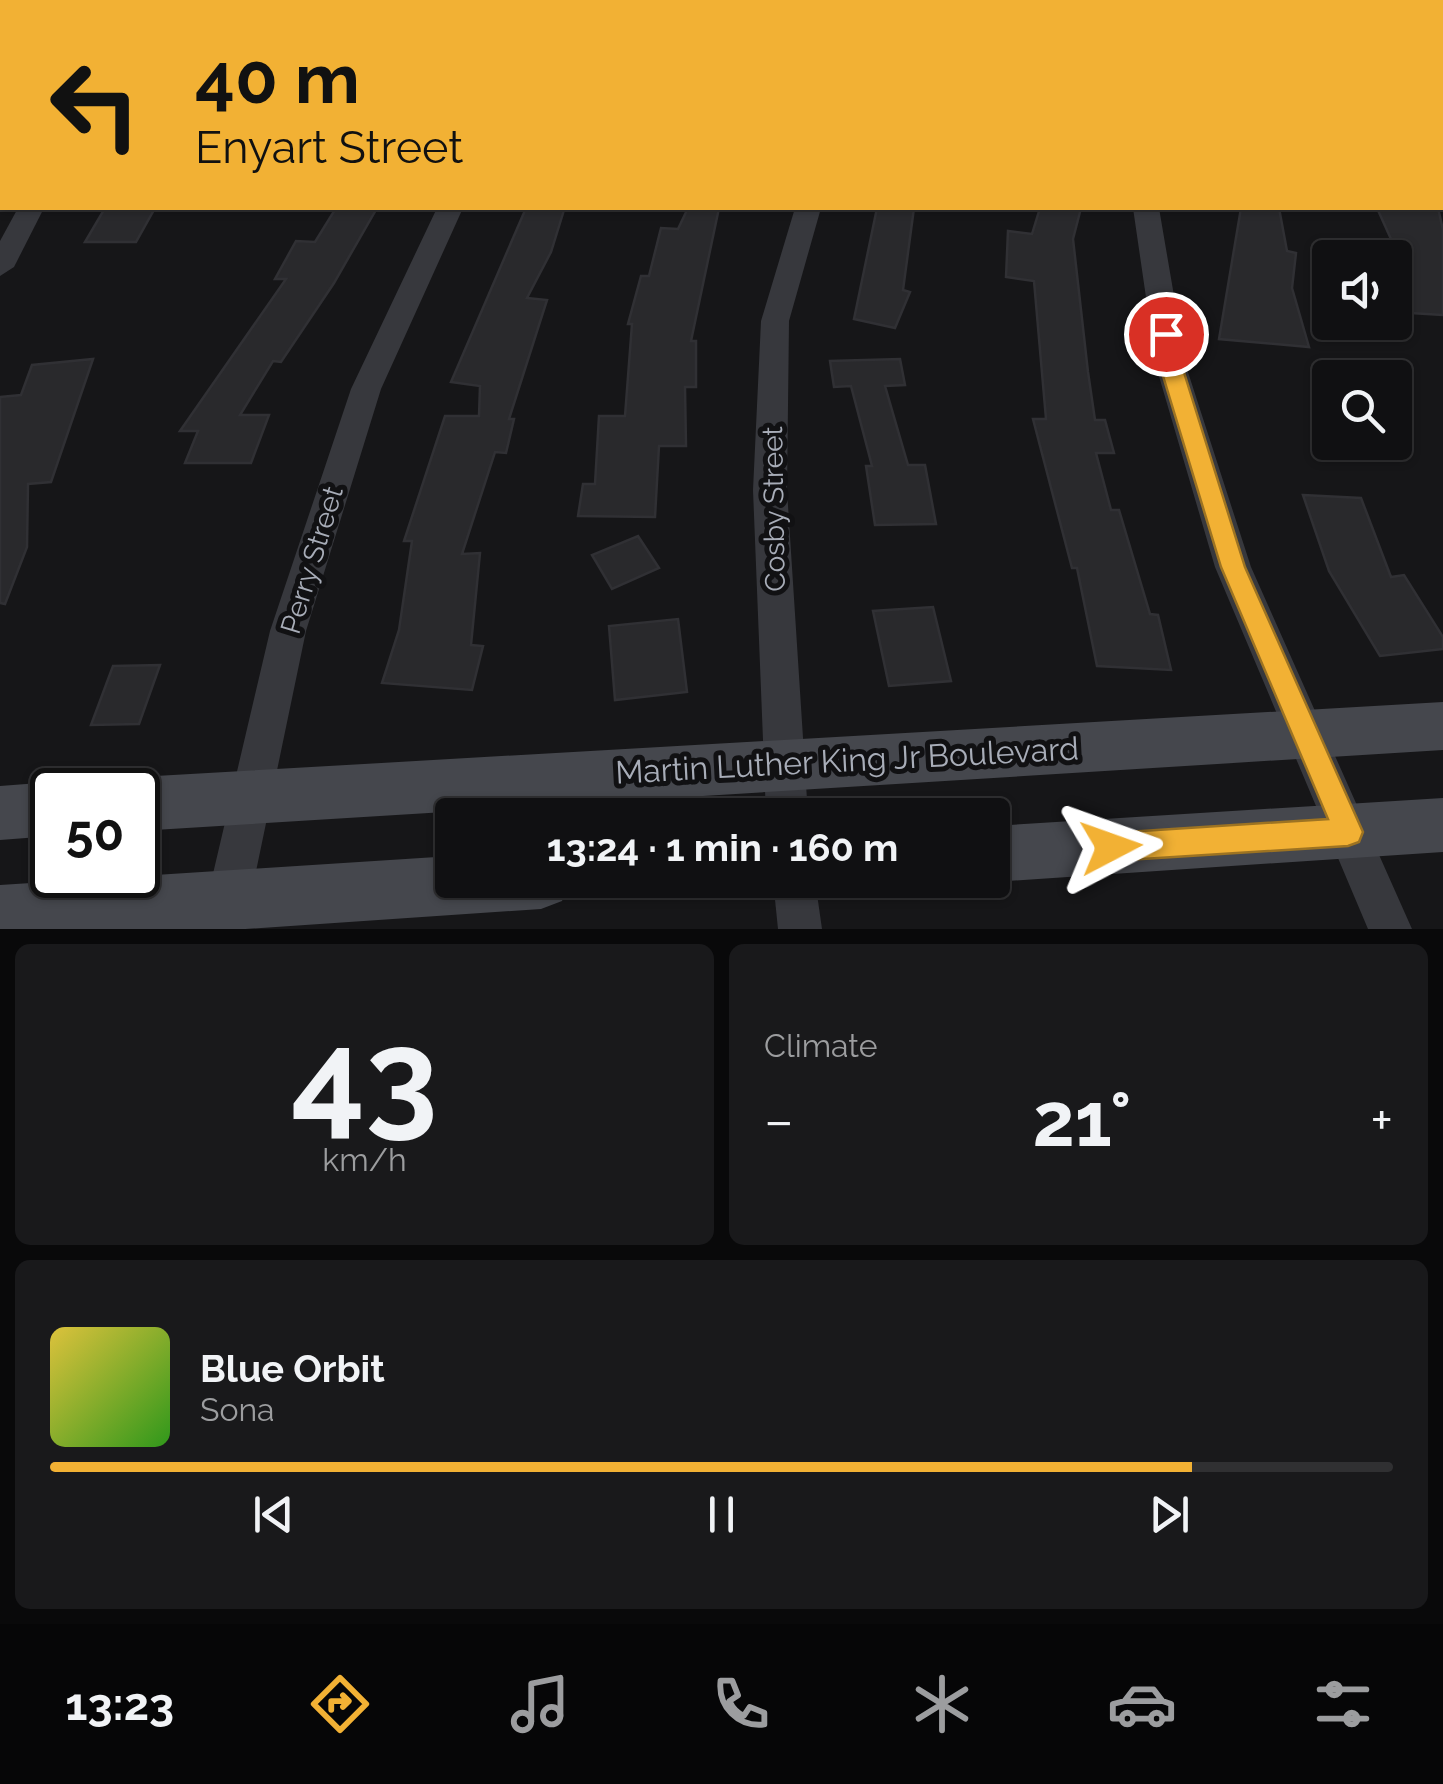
<!DOCTYPE html>
<html lang="en">
<head>
<meta charset="utf-8">
<style>
  body { margin:0; font-family:Raleway,sans-serif; background:#19191b; color:#f1f3f6; height:100vh; display:flex; flex-direction:column; font-size:38px; white-space:nowrap }
  * { box-sizing:border-box; margin:0 }
  p { font-size:32px; color:#9c9d9f }
  .icon { flex:none; width:55px; height:55px; fill:none; stroke:currentColor; stroke-width:2; stroke-linecap:round; stroke-linejoin:round }
  .map { position:relative; height:929px; overflow:hidden }
  .drawer { display:flex; flex-direction:column; gap:15px; padding:15px; background:#09090a; flex:1 }
  .drawer>* { flex:none }
  .top-card { position:absolute; left:0px; top:0px; width:1445px; height:210px; box-shadow:0 2px 8px #0004,0 0 0 2px #303032; background:#f2b134; color:#111; overflow:hidden }
  .tools { position:absolute; left:1312px; top:240px; display:grid; gap:20px }
  .tools a { display:grid; place-items:center; width:100px; height:100px; border-radius:10px; background:#101012; box-shadow:0 2px 8px #0004,0 0 0 2px #303032; font-size:50px }
  .speed { position:absolute; left:30px; top:768px; display:flex; gap:20px; font-size:50px; font-weight:700; text-align:center }
  .speed>* { display:grid; place-content:center; width:130px; height:130px; border-radius:50%; background:#101012; box-shadow:0 2px 8px #0004,0 0 0 2px #303032; line-height:1 }
  .speed .limit { border:5px solid #111; border-radius:15px; background:#fff; color:#111 }
  .pin { position:absolute; display:grid; place-items:center; width:85px; height:85px; color:#fff; margin:-42px; border:5px solid #fff; border-radius:50%; box-shadow:0 2px 10px #0007 }
  .me { position:absolute; width:110px; margin:-55px; rotate:86deg; stroke-linejoin:round; filter:drop-shadow(0 0 8px #0008) }
  .turn { display:flex; align-items:center; gap:35px; height:210px; padding:0 30px; font-size:45px }
  .turn .icon { width:130px; height:130px; stroke-width:2.5 }
  .turn b { display:block; font-size:70px; line-height:85px }
  .big { font-size:75px; font-weight:700; line-height:1.1 }
  .drawer .tile { flex:1; display:flex; flex-direction:column; justify-content:center; gap:15px; min-width:0; padding:0 35px; border-radius:15px; background:#19191b }
  .drawer .dial { align-items:center; gap:0 }
  .dial b { font-size:130px; line-height:1 }
  .song { display:flex; align-items:center; gap:30px }
  .cover { width:120px; height:120px; border-radius:15px; background:linear-gradient(135deg,hsl(50 70% 55%),hsl(110 70% 35%)) }
  .played { height:10px; border-radius:5px; background:linear-gradient(90deg,#f2b134 85%,#303032 85%) }
  .keys { display:flex; justify-content:space-around; direction:ltr }
  .heat { display:flex; justify-content:space-between; align-items:center; font-size:55px; direction:ltr }
  .drawer .tiles { flex:1; display:grid; gap:15px; grid-template-columns:1fr 1fr }
  .tile:last-child { grid-column:span 2 }
  .trip { position:absolute; left:435px; top:798px; width:575px; height:100px; border-radius:10px; background:#101012; box-shadow:0 2px 8px #0004,0 0 0 2px #303032; font-weight:700; line-height:100px; text-align:center }
  .dock { display:flex; height:160px; justify-content:space-around; align-items:center; background:#060607; color:#9c9d9f }
  .dock .icon { width:70px; height:70px }
  .dock .on { color:#f2b134 }
  .dock b { font-size:45px; color:#f1f3f6 }
  .map>svg:first-child { display:block }
</style>
</head>
<body>
<div class="map">
<svg width="1443" height="929" viewBox="0 0 1443 929">
  <rect width="100%" height="100%" fill="#161618"/>
  <!-- building -->
  <g fill="#29292c" stroke="#303034" stroke-width="2.5">
    <path d="M105,208H155L136,242H85Z"/>
    <path d="M336,208H377L334,283L281,362L273,361L240,415H269L251,463H185L198,431H180L286,279H275L296,241L315,242Z"/>
    <path d="M526,208L564,210L551,252L527,298L547,300L509,419H514L506,453L495,452L462,554L480,553L471,645L483,646L472,690L382,683L399,630L412,541H404L445,416H479L480,386L451,382Z"/>
    <path d="M688,208H719L691,341H696V387H685L686,446H659L655,517L578,516L583,484H595L599,416H625L632,324H628L641,276H649L661,228L678,229Z"/>
    <path d="M877,208H914L903,290L910,292L895,328L854,319Z"/>
    <path d="M1040,208H1081L1073,239L1088,372L1095,420H1105L1114,453H1096L1111,510H1119L1150,614L1158,615L1171,670L1097,666L1077,568H1072L1033,419H1046L1034,281L1006,277L1008,231L1032,234Z"/>
    <path d="M1241,208H1279L1287,251L1296,253L1292,288L1309,347L1219,339Z"/>
    <path d="M1377,208H1438L1443,230V315L1395,312V248Z"/>
    <path d="M93,359L51,482L28,484L27,547L5,604L0,603V397L21,395L32,365Z"/>
    <path d="M900,359L905,385L885,386L908,465H925L936,524L875,525L866,466H872L851,386L834,387L830,361Z"/>
    <path d="M1303,495L1361,498L1391,577L1404,575L1443,637V649L1380,656L1329,571Z"/>
    <path d="M638,536L659,568L612,589L592,555Z"/>
    <path d="M933,607L951,681L889,686L873,611Z"/>
    <path d="M678,619L687,692L615,700L609,626Z"/>
    <path d="M160,665L139,724L91,725L113,666Z"/>
  </g>
  <g fill="none" stroke-linecap="round" stroke-linejoin="round">
    <!-- street -->
    <g fill="#37383d" fill-rule="evenodd">
      <path d="M1346,0H1374L1375,2H1347Z"/>
      <rect x="1442" y="18" width="1" height="12"/>
      <path d="M18,208H44L14,267L0,276V241Z"/>
      <path d="M437,208H463L381,389L306,631L244,929H200L270,631L351,389Z"/>
      <path d="M795,208H821L789,321L787,490L808,815H766L753,490L761,321Z"/>
      <path d="M1133,208H1159L1186,366L1251,567L1412,929H1368L1215,567L1156,366Z"/>
      <path d="M773,880H815L822,929H778Z"/>
    </g>
    <!-- secondary -->
    <g fill="#45474d" fill-rule="evenodd">
      <path d="M1443,702V750L138,831V790H116L138,777Z"/>
      <path d="M52,782L72,790H52V836L0,840V786Z"/>
      <path d="M1443,798V852L992,882L986,880H992V826Z"/>
      <path d="M452,856V880H571L562,901L541,909L245,929H0V885Z"/>
    </g>
  </g>
  <!-- route -->
  <path fill="#f2b134" stroke="#9d7322" stroke-width="2.5" d="M1166,327L1176,334L1182,366L1245,567L1363,832L1359,842L1348,846L1111,861L1101,857L1096,847L1101,837L1111,833L1328,819L1221,567L1160,366L1156,334Z"/>
  <g text-anchor="middle" dominant-baseline="central" stroke-width="10" stroke-linejoin="round" paint-order="stroke">
    <!-- street labels -->
    <g font-size="28" fill="#a8adb8" stroke="#111113">
      <text transform="translate(774 509) rotate(-91)">Cosby Street</text>
      <text transform="translate(312 560) rotate(-73)">Perry Street</text>
    </g>
    <!-- near-street labels -->
    <g font-size="32" fill="#a8adb8" stroke="#111113">
      <text transform="translate(847 760) rotate(-3)">Martin Luther King Jr Boulevard</text>
    </g>
  </g>
</svg>
<div class="tools">
<a><svg class="icon" aria-label="sound" viewBox="0 0 24 24"><path d="M4 9h4l5-4v14l-5-4H4zM17 9q2 3 0 6"/></svg></a>
<a><svg class="icon" aria-label="search" viewBox="0 0 24 24"><circle cx="10" cy="10" r="6"/><path d="M15 15l6 6"/></svg></a>
</div>
<div class="speed"><div class="limit">50</div></div>
<div class="pin" style="left:1166px;top:334px;background:#d93025"><svg class="icon" aria-label="arrive" viewBox="0 0 24 24"><path d="M6 21V4h12l-3 4 3 4H6"/></svg></div>
<svg class="me" style="left:1111px;top:847px" viewBox="-20 -20 40 40"><path d="M0-17L14 15 0 8-14 15z" fill="#f2b134" stroke="#fff" stroke-width="4"/></svg>
<div class="trip">13:24 · 1 min · 160 m</div>
<div class="top-card">
<div class="turn"><svg class="icon" aria-label="left" viewBox="0 0 24 24"><path d="M17 20v-9H6M10 6l-5 5 5 5"/></svg><div><b>40 m</b>Enyart Street</div></div>
</div>
</div>
<section class="drawer">
<div class="tiles">
<div class="tile dial"><b>43</b><p>km/h</p></div>
<div class="tile"><p>Climate</p>
<div class="heat"><a>−</a><b class="big">21°</b><a>+</a></div>
</div>
<div class="tile">
<div class="song"><i class="cover"></i><div><b>Blue Orbit</b><p>Sona</p></div></div>
<div class="played"></div>
<div class="keys"><svg class="icon" aria-label="previous" viewBox="0 0 24 24"><path d="M18 5L8 12l10 7zM5 5v14"/></svg><svg class="icon" aria-label="pause" viewBox="0 0 24 24"><path d="M8 5v14M16 5v14"/></svg><svg class="icon" aria-label="next" viewBox="0 0 24 24"><path d="M6 5l10 7-10 7zM19 5v14"/></svg></div>
</div>
</div>
</section>
<nav class="dock">
<b>13:23</b>
<svg class="icon on" aria-label="directions" viewBox="0 0 24 24"><path d="M12 3l9 9-9 9-9-9zM9 14v-3h6M13 9l2 2-2 2"/></svg>
<svg class="icon" aria-label="music" viewBox="0 0 24 24"><path d="M9 18V5l10-2v13"/><circle cx="6" cy="18" r="3"/><circle cx="16" cy="16" r="3"/></svg>
<svg class="icon" aria-label="phone" viewBox="0 0 24 24"><path d="M5 4h4l2 5-3 2q2 4 5 5l2-3 5 2v4C11 20 4 13 5 4z"/></svg>
<svg class="icon" aria-label="climate" viewBox="0 0 24 24"><path d="M12 3v18M4 7l16 10M4 17L20 7"/></svg>
<svg class="icon" aria-label="car" viewBox="0 0 24 24"><path d="M5 17H2v-5l4-1 3-4h7l3 4 3 1v5h-3M9 17h6M6 11h13"/><circle cx="7" cy="17" r="2"/><circle cx="17" cy="17" r="2"/></svg>
<svg class="icon" aria-label="filters" viewBox="0 0 24 24"><path d="M4 7h16M4 17h16"/><circle cx="9" cy="7" r="2"/><circle cx="15" cy="17" r="2"/></svg>
</nav>
</body>
</html>
